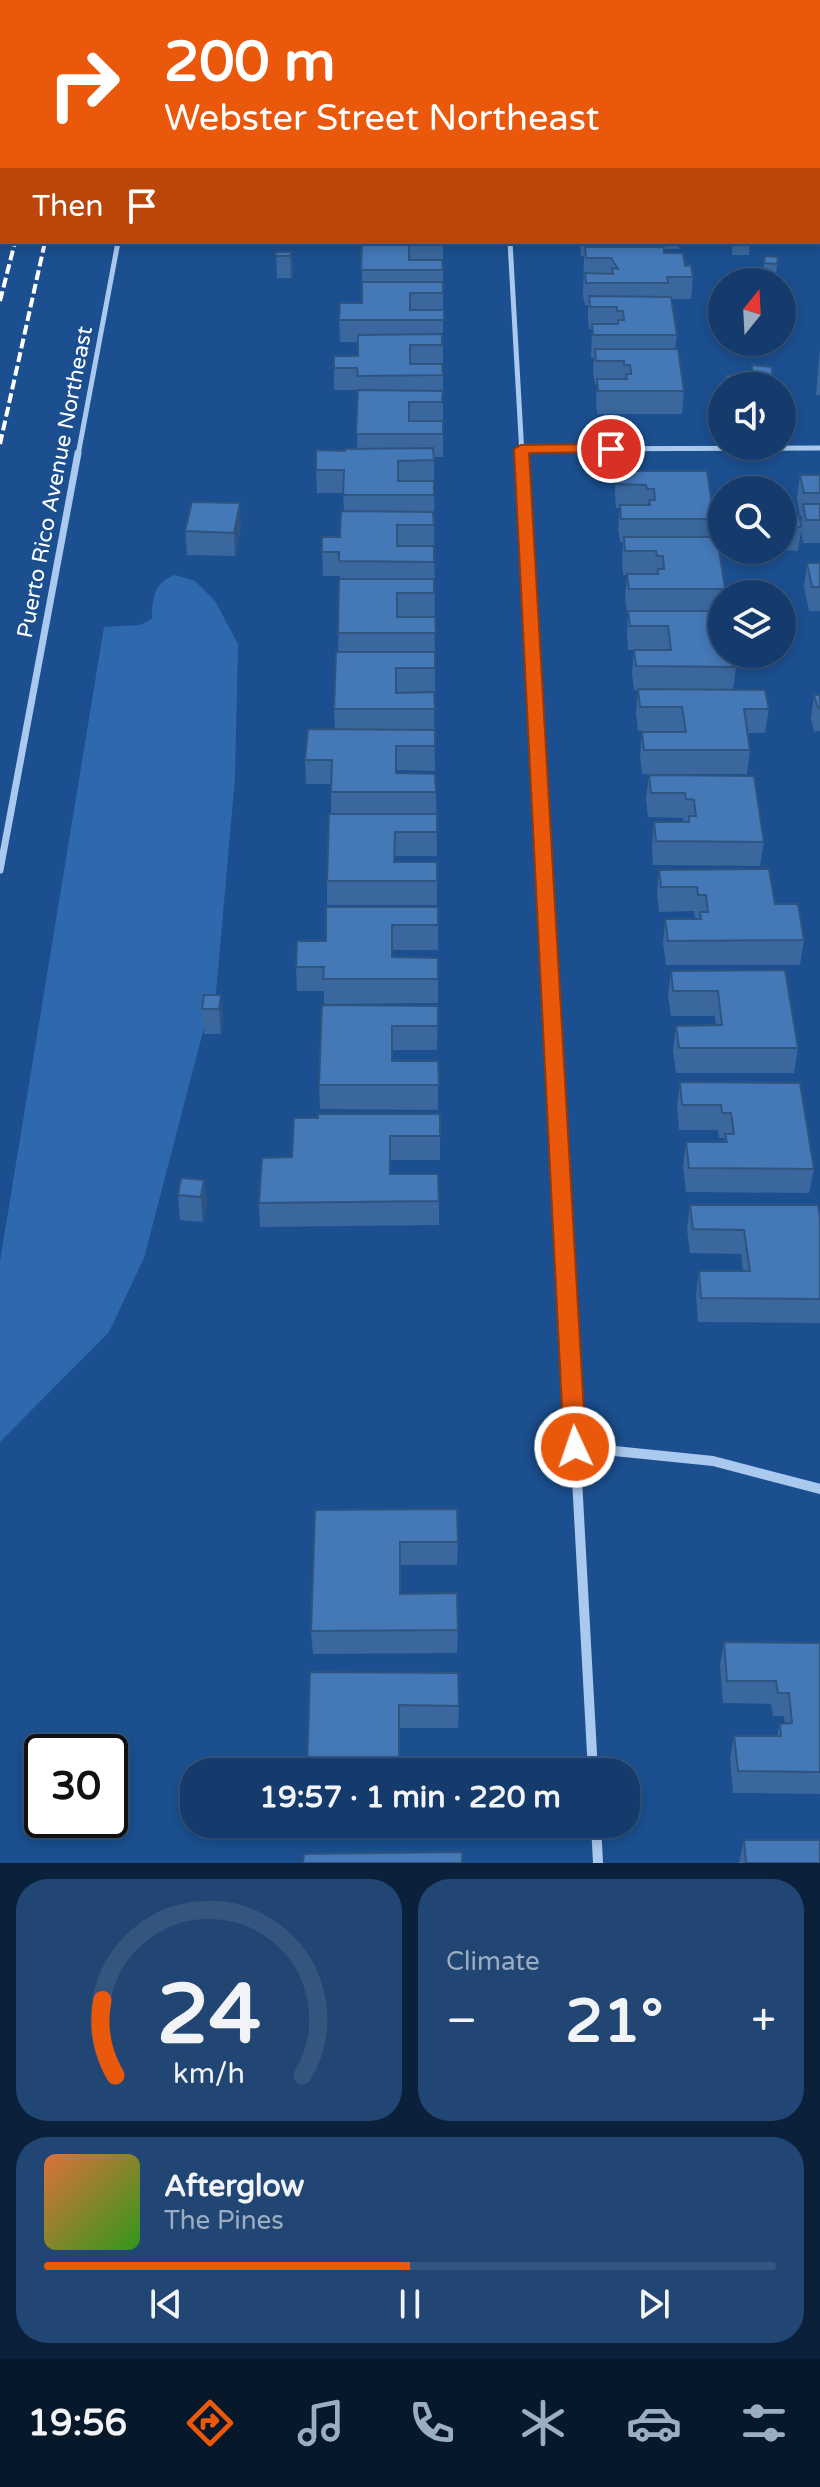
<!DOCTYPE html>
<html lang="en">
<head>
<meta charset="utf-8">
<style>
  body { margin:0; font-family:"Varela Round",sans-serif; background:#214673; color:#f1f3f6; height:100vh; display:flex; flex-direction:column; font-size:30px; white-space:nowrap }
  * { box-sizing:border-box; margin:0 }
  p { font-size:26px; color:#9dadc1 }
  .icon { flex:none; width:44px; height:44px; fill:none; stroke:currentColor; stroke-width:2; stroke-linecap:round; stroke-linejoin:round }
  .map { position:relative; height:1863px; overflow:hidden }
  .sheet { display:flex; flex-direction:column; gap:16px; padding:16px; background:#0b203b; flex:1 }
  .sheet>* { flex:none }
  .hud { position:absolute; left:0px; top:0px; width:820px; height:244px; box-shadow:0 4px 12px #0003,0 0 0 2px #33557e; background:#ea580c; color:#fff; overflow:hidden }
  .needle { width:52px; rotate:18deg }
  .fabs { position:absolute; left:708px; top:268px; display:grid; gap:16px }
  .fabs a { display:grid; place-items:center; width:88px; height:88px; border-radius:50%; background:#143b6b; box-shadow:0 4px 12px #0003,0 0 0 2px #33557e; font-size:40px }
  .speed { position:absolute; left:24px; top:1734px; display:flex; gap:16px; font-size:40px; font-weight:700; text-align:center }
  .speed>* { display:grid; place-content:center; width:104px; height:104px; border-radius:50%; background:#143b6b; box-shadow:0 4px 12px #0003,0 0 0 2px #33557e; line-height:1 }
  .speed .limit { border:4px solid #111; border-radius:12px; background:#fff; color:#111 }
  .pin { position:absolute; display:grid; place-items:center; width:68px; height:68px; color:#fff; margin:-34px; border:4px solid #fff; border-radius:50%; box-shadow:0 2px 8px #0007 }
  .me { position:absolute; width:88px; margin:-44px; rotate:357deg; stroke-linejoin:round; filter:drop-shadow(0 0 6px #0008) }
  .turn { display:flex; align-items:center; gap:28px; height:168px; padding:0 32px; font-size:36px }
  .turn .icon { width:104px; height:104px; stroke-width:2.5 }
  .turn b { display:block; font-size:56px; line-height:68px }
  .then { display:flex; align-items:center; height:76px; padding:0 32px; background:#0003; gap:16px; font-size:30px }
  .big { font-size:60px; font-weight:800; line-height:1.1 }
  .sheet .card { flex:1; display:flex; flex-direction:column; justify-content:center; gap:12px; min-width:0; padding:0 28px; border-radius:32px; background:#214673 }
  .sheet .dial { align-items:center; gap:0 }
  .dial svg { height:208px; overflow:visible; fill:none; stroke:#33557e; stroke-width:7; stroke-linecap:round; text-anchor:middle }
  .dial text { fill:#f1f3f6; stroke:none }
  .song { display:flex; align-items:center; gap:24px }
  .cover { width:96px; height:96px; border-radius:12px; background:linear-gradient(135deg,hsl(20 70% 55%),hsl(110 70% 35%)) }
  .played { height:8px; border-radius:4px; background:linear-gradient(90deg,#ea580c 50%,#33557e 50%) }
  .keys { display:flex; justify-content:space-around; direction:ltr }
  .heat { display:flex; justify-content:space-between; align-items:center; font-size:44px; direction:ltr }
  .sheet .tiles { flex:1; display:grid; gap:16px; grid-template-columns:1fr 1fr }
  .card:last-child { grid-column:span 2 }
  .trip { position:absolute; left:180px; top:1758px; width:460px; height:80px; border-radius:32px; background:#143b6b; box-shadow:0 4px 12px #0003,0 0 0 2px #33557e; font-weight:800; line-height:80px; text-align:center }
  .menu { display:flex; height:128px; justify-content:space-around; align-items:center; background:#08182b; color:#9dadc1 }
  .menu .icon { width:56px; height:56px }
  .menu .current { color:#ea580c }
  .menu b { font-size:36px; color:#f1f3f6 }
  .map>svg:first-child { display:block }
</style>
</head>
<body>
<div class="map">
<svg width="820" height="1863" viewBox="0 0 820 1863">
  <rect width="100%" height="100%" fill="#1b4f8f"/>
  <!-- green -->
  <path fill="#2e69ad" d="M175,575L195,581L215,601L238,644L235,777L214,1016L206,1020L144,1258L109,1332L0,1442V1261L104,627L140,625L152,619C152,599 154,582 175,575Z"/>
  <g fill="none" stroke-linecap="round" stroke-linejoin="round">
    <!-- service -->
    <path stroke="#a9c9ee" stroke-width="4" d="M202,0L208,2"/>
    <!-- minor-far2 -->
    <g stroke="#a9c9ee" stroke-width="5">
      <path d="M510,242L522,455"/>
      <path d="M521,449L820,448"/>
      <path d="M78,455L118,242"/>
    </g>
    <!-- minor-far1 -->
    <g stroke="#a9c9ee" stroke-width="7">
      <path d="M521,453L554,1060"/>
      <path d="M0,870L78,453"/>
    </g>
    <!-- minor -->
    <g stroke="#a9c9ee" stroke-width="10">
      <path d="M554,1058L593,1772"/>
      <path d="M575,1447L713,1461L820,1489"/>
      <path d="M596,1824L598,1863"/>
    </g>
    <!-- rail -->
    <g stroke="#fff" stroke-width="4" stroke-dasharray="10 4" stroke-linecap="butt">
      <path d="M0,63L2,55"/>
      <path d="M0,301L15,242"/>
      <path d="M0,444L45,242"/>
    </g>
  </g>
  <!-- wall -->
  <g fill="#3a679d">
    <rect x="342" y="0" width="22" height="2"/>
    <path d="M392,0H469V2H390Z"/>
    <path d="M630,0H655V1L630,2Z"/>
    <path d="M726,0H745L744,2H725Z"/>
    <path d="M783,0H820V5H818V2H810V0L808,2H788V1Z"/>
    <path d="M818,16H820L819,66H818Z"/>
    <rect x="818" y="119" width="2" height="51"/>
    <path d="M820,214V233H818Z"/>
    <path d="M362,242H443V457H434L435,692H396V693L434,692L435,771L396,770V773L436,792L437,856H395V862L437,881V905H327V881L331,814V784H306L305,760L335,729L334,709L338,652L340,576H323L322,552L340,537L344,511L343,493H317L316,470L345,451L357,449L358,390H334V356H358V342H340L339,320L362,303Z"/>
    <path d="M580,242H679V249H664V253L685,266L693,277L691,299H672L677,335L675,349L684,391L682,414H597L596,402L597,384H595L593,372L594,358H591L592,329H589L588,319V305H585L583,296L584,256H581Z"/>
    <path d="M732,242H750L749,255H732Z"/>
    <path d="M276,252H292L293,274L291,278H277Z"/>
    <path d="M765,256L778,257L775,282H762Z"/>
    <path d="M820,349V395H816Z"/>
    <path d="M752,365L772,380L771,386H749Z"/>
    <path d="M616,471H707L714,519L712,537L725,589L724,594H722V654L736,667L733,689L769,709L765,733H748L750,750L747,774H642L640,756L642,732H680V731H638L636,713L638,690H634L632,674L634,650H628L627,635L628,612H627L625,598L627,575H623L622,561L623,542H620L618,529L620,508H616L615,494Z"/>
    <path d="M800,475H820V543H803L801,531L798,551L777,550H782V516L801,524L802,516H800L797,498Z"/>
    <path d="M241,527L235,556L187,555L185,531Z"/>
    <path d="M807,563H820V611H809L804,587Z"/>
    <path d="M814,695H820V731L814,732L811,719Z"/>
    <path d="M649,775L754,776L764,842L760,866L653,865L652,847L654,822H683V818L648,817L646,799Z"/>
    <path d="M659,870L775,904L804,940L800,965H666L663,943L665,919H695L694,911L659,912L657,894Z"/>
    <path d="M326,907L438,925V950H392V957L438,958V1003L324,1004V991H297L296,967L326,941Z"/>
    <path d="M785,970L798,1048L794,1073H676L673,1050L676,1026L716,1025L715,1016H671L668,995L671,971Z"/>
    <path d="M221,995L223,1019L221,1034H204L202,1009Z"/>
    <path d="M322,1005L438,1006L437,1050H392V1061H438V1110L320,1109L319,1085Z"/>
    <path d="M680,1082L800,1083L814,1169L809,1193L686,1192L683,1166L686,1142H724L725,1138H719L718,1130H679L677,1107Z"/>
    <path d="M294,1118L440,1136V1160H391L390,1174L439,1201V1225L260,1227L259,1203L292,1157Z"/>
    <path d="M204,1180L207,1204L203,1222L180,1220L178,1195Z"/>
    <path d="M690,1205L820,1218V1323L698,1322L696,1295L699,1271H743L741,1254L690,1253L687,1229Z"/>
    <path d="M315,1510L458,1542L457,1565H401L400,1594L458,1630L457,1653L313,1654L311,1631Z"/>
    <path d="M724,1642L820,1643V1794L733,1793L730,1758L734,1736H777L780,1724H785L784,1716H773L771,1704L723,1703L720,1665Z"/>
    <path d="M310,1672L459,1706L458,1728H399V1765L307,1772Z"/>
    <path d="M307,1824H460V1826L307,1825Z"/>
    <path d="M744,1840L820,1863H739Z"/>
  </g>
  <!-- shaded-wall -->
  <g fill="#305480">
    <path d="M292,252L293,274L291,278L290,256Z"/>
    <path d="M240,503L241,527L235,556L234,533Z"/>
    <path d="M221,995L223,1019L221,1034L219,1009Z"/>
    <path d="M204,1180L207,1204L203,1222L201,1197Z"/>
  </g>
  <!-- building -->
  <g fill="#4478b7" stroke="#305480" stroke-width="2">
    <path d="M392,0H440L439,2H390Z"/>
    <rect x="818" y="16" width="2" height="29"/>
    <path d="M818,119H820V149L818,148Z"/>
    <path d="M362,242H443V243L409,244V260H442L443,270H361Z"/>
    <path d="M585,247H664V253H683L685,266L691,265L693,277H667L668,283H586L585,273L613,274L612,268L618,269L611,258H586Z"/>
    <path d="M276,252H292L290,256H276Z"/>
    <path d="M765,256L778,257L777,264L764,263Z"/>
    <path d="M362,282H443V293H410V310H444V320H339L340,303H362Z"/>
    <path d="M589,296L671,297L677,335H593L592,324H618V320H624L623,311H617V307H590Z"/>
    <path d="M442,334V345H410V364H442L443,375L358,376L357,368H334V356H358V335Z"/>
    <path d="M595,349H678L684,391H598L597,379H627L626,374H631V370L630,365H624V361H596Z"/>
    <path d="M752,365L772,367V380L752,378Z"/>
    <path d="M726,375H740V385L727,384Z"/>
    <path d="M358,390L443,391L442,402H409V421H443V434H356Z"/>
    <path d="M433,448L434,460L398,461V481H434V495H343L344,470H316V450L345,451V449Z"/>
    <path d="M616,471H707L714,519H621L620,505H650L649,500H655L654,489H647L646,485L617,484Z"/>
    <path d="M800,475H820V493H804Z"/>
    <path d="M745,482H760L761,490H747Z"/>
    <path d="M192,502L240,503L234,533L185,531Z"/>
    <path d="M803,504H820V520H806Z"/>
    <path d="M341,511L433,512L434,525H397V546H434V562L339,561V552H322V537H340Z"/>
    <path d="M782,516H799L801,527H782Z"/>
    <path d="M624,537H717L725,589H629L627,574H658V569H664L663,556H657L656,551H625Z"/>
    <path d="M807,563H820V587H812Z"/>
    <path d="M339,579H434V593H397V617H435L436,633H338Z"/>
    <path d="M628,611H722V654H734L736,667L636,666L634,650H671L668,626H630Z"/>
    <path d="M336,652H435V668H396V693L434,692L435,709H334Z"/>
    <path d="M638,689L765,690L769,709H744L750,750H644L642,732H686L682,707H640Z"/>
    <path d="M814,695H820V707L818,708Z"/>
    <path d="M308,729L435,730V746H396V773L435,774L436,792H331L332,760H305Z"/>
    <path d="M649,775L754,776L764,842L656,841L654,822H689V816H696L694,800L686,799L685,793H651Z"/>
    <path d="M329,814H437V832H395L394,862H437V881H327Z"/>
    <path d="M769,869L775,904H798L804,940L668,941L665,919H701L700,912H708L706,895H698L697,887H661L659,870Z"/>
    <path d="M326,907H438V925H392V957L438,958V979H323L324,967H296L297,941H326Z"/>
    <path d="M785,970L798,1048H679L676,1026L722,1025L718,991H673L671,971Z"/>
    <path d="M204,995H221L219,1009H202Z"/>
    <path d="M322,1005L438,1006V1026H392V1061H438L439,1085H319Z"/>
    <path d="M680,1082L800,1083L814,1169L689,1168L686,1142H727L725,1134H734L731,1113H722L721,1105H682Z"/>
    <path d="M318,1114H440V1136H390V1174H438L439,1201L259,1203L262,1158L292,1157L294,1118H318Z"/>
    <path d="M181,1178L204,1180L201,1197L178,1195Z"/>
    <path d="M690,1205H818L820,1218V1299L701,1298L699,1271H750L744,1230L693,1229Z"/>
    <path d="M457,1509L458,1542H400V1594L457,1593L458,1630L311,1631L315,1510Z"/>
    <path d="M724,1642L820,1643V1772L738,1771L734,1736H781L780,1724L792,1723L789,1693H778L776,1681H727Z"/>
    <path d="M310,1672L458,1673L459,1706L399,1705V1765L460,1766V1772H307Z"/>
    <path d="M744,1840H820V1863H746Z"/>
    <path d="M462,1852V1863H303L304,1854Z"/>
  </g>
  <!-- route -->
  <path fill="#ea580c" stroke="#983908" stroke-width="2" d="M611,444L618,449L616,452L529,453L586,1447L583,1454L575,1457L567,1454L564,1447L514,449L521,445Z"/>
  <g text-anchor="middle" dominant-baseline="central" stroke-width="6" stroke-linejoin="round" paint-order="stroke">
    <!-- street labels -->
    <g font-size="22" fill="#fff" stroke="#1b4f8f">
      <text transform="translate(55 482) rotate(-79)">Puerto Rico Avenue Northeast</text>
    </g>
  </g>
</svg>
<div class="fabs">
<a><svg class="needle" viewBox="-14 -14 28 28"><path d="M0-13l5 13h-10z" fill="#e53935"/><path d="M0 13l5-13h-10z" fill="#9dadc1"/></svg></a>
<a><svg class="icon" aria-label="sound" viewBox="0 0 24 24"><path d="M4 9h4l5-4v14l-5-4H4zM17 9q2 3 0 6"/></svg></a>
<a><svg class="icon" aria-label="search" viewBox="0 0 24 24"><circle cx="10" cy="10" r="6"/><path d="M15 15l6 6"/></svg></a>
<a><svg class="icon" aria-label="layers" viewBox="0 0 24 24"><path d="M12 4l9 5-9 5-9-5zM3 14l9 5 9-5"/></svg></a>
</div>
<div class="speed"><div class="limit">30</div></div>
<div class="pin" style="left:611px;top:449px;background:#d93025"><svg class="icon" aria-label="arrive" viewBox="0 0 24 24"><path d="M6 21V4h12l-3 4 3 4H6"/></svg></div>
<svg class="me" style="left:575px;top:1447px" viewBox="-20 -20 40 40"><circle r="17" fill="#ea580c" stroke="#fff" stroke-width="3"/><path d="M0-11L8 9 0 5-8 9z" fill="#fff"/></svg>
<div class="trip">19:57 · 1 min · 220 m</div>
<div class="hud">
<div class="turn"><svg class="icon" aria-label="right" viewBox="0 0 24 24"><path d="M7 20v-9h11M14 6l5 5-5 5"/></svg><div><b>200 m</b>Webster Street Northeast</div></div>
<div class="then">Then<svg class="icon" aria-label="arrive" viewBox="0 0 24 24"><path d="M6 21V4h12l-3 4 3 4H6"/></svg></div>
</div>
</div>
<section class="sheet">
<div class="tiles">
<div class="card dial"><svg viewBox="0 0 100 80">
<path d="M14 69A42 42 0 1 1 86 69"/>
<path d="M14 69A42 42 0 0 1 9 40" stroke="#ea580c"/>
<text x="50" y="56" font-size="32" font-weight="700">24</text>
<text x="50" y="72" font-size="11">km/h</text>
</svg></div>
<div class="card"><p>Climate</p>
<div class="heat"><a>−</a><b class="big">21°</b><a>+</a></div>
</div>
<div class="card">
<div class="song"><i class="cover"></i><div><b>Afterglow</b><p>The Pines</p></div></div>
<div class="played"></div>
<div class="keys"><svg class="icon" aria-label="previous" viewBox="0 0 24 24"><path d="M18 5L8 12l10 7zM5 5v14"/></svg><svg class="icon" aria-label="pause" viewBox="0 0 24 24"><path d="M8 5v14M16 5v14"/></svg><svg class="icon" aria-label="next" viewBox="0 0 24 24"><path d="M6 5l10 7-10 7zM19 5v14"/></svg></div>
</div>
</div>
</section>
<nav class="menu">
<b>19:56</b>
<svg class="icon current" aria-label="directions" viewBox="0 0 24 24"><path d="M12 3l9 9-9 9-9-9zM9 14v-3h6M13 9l2 2-2 2"/></svg>
<svg class="icon" aria-label="music" viewBox="0 0 24 24"><path d="M9 18V5l10-2v13"/><circle cx="6" cy="18" r="3"/><circle cx="16" cy="16" r="3"/></svg>
<svg class="icon" aria-label="phone" viewBox="0 0 24 24"><path d="M5 4h4l2 5-3 2q2 4 5 5l2-3 5 2v4C11 20 4 13 5 4z"/></svg>
<svg class="icon" aria-label="climate" viewBox="0 0 24 24"><path d="M12 3v18M4 7l16 10M4 17L20 7"/></svg>
<svg class="icon" aria-label="car" viewBox="0 0 24 24"><path d="M5 17H2v-5l4-1 3-4h7l3 4 3 1v5h-3M9 17h6M6 11h13"/><circle cx="7" cy="17" r="2"/><circle cx="17" cy="17" r="2"/></svg>
<svg class="icon" aria-label="filters" viewBox="0 0 24 24"><path d="M4 7h16M4 17h16"/><circle cx="9" cy="7" r="2"/><circle cx="15" cy="17" r="2"/></svg>
</nav>
</body>
</html>
